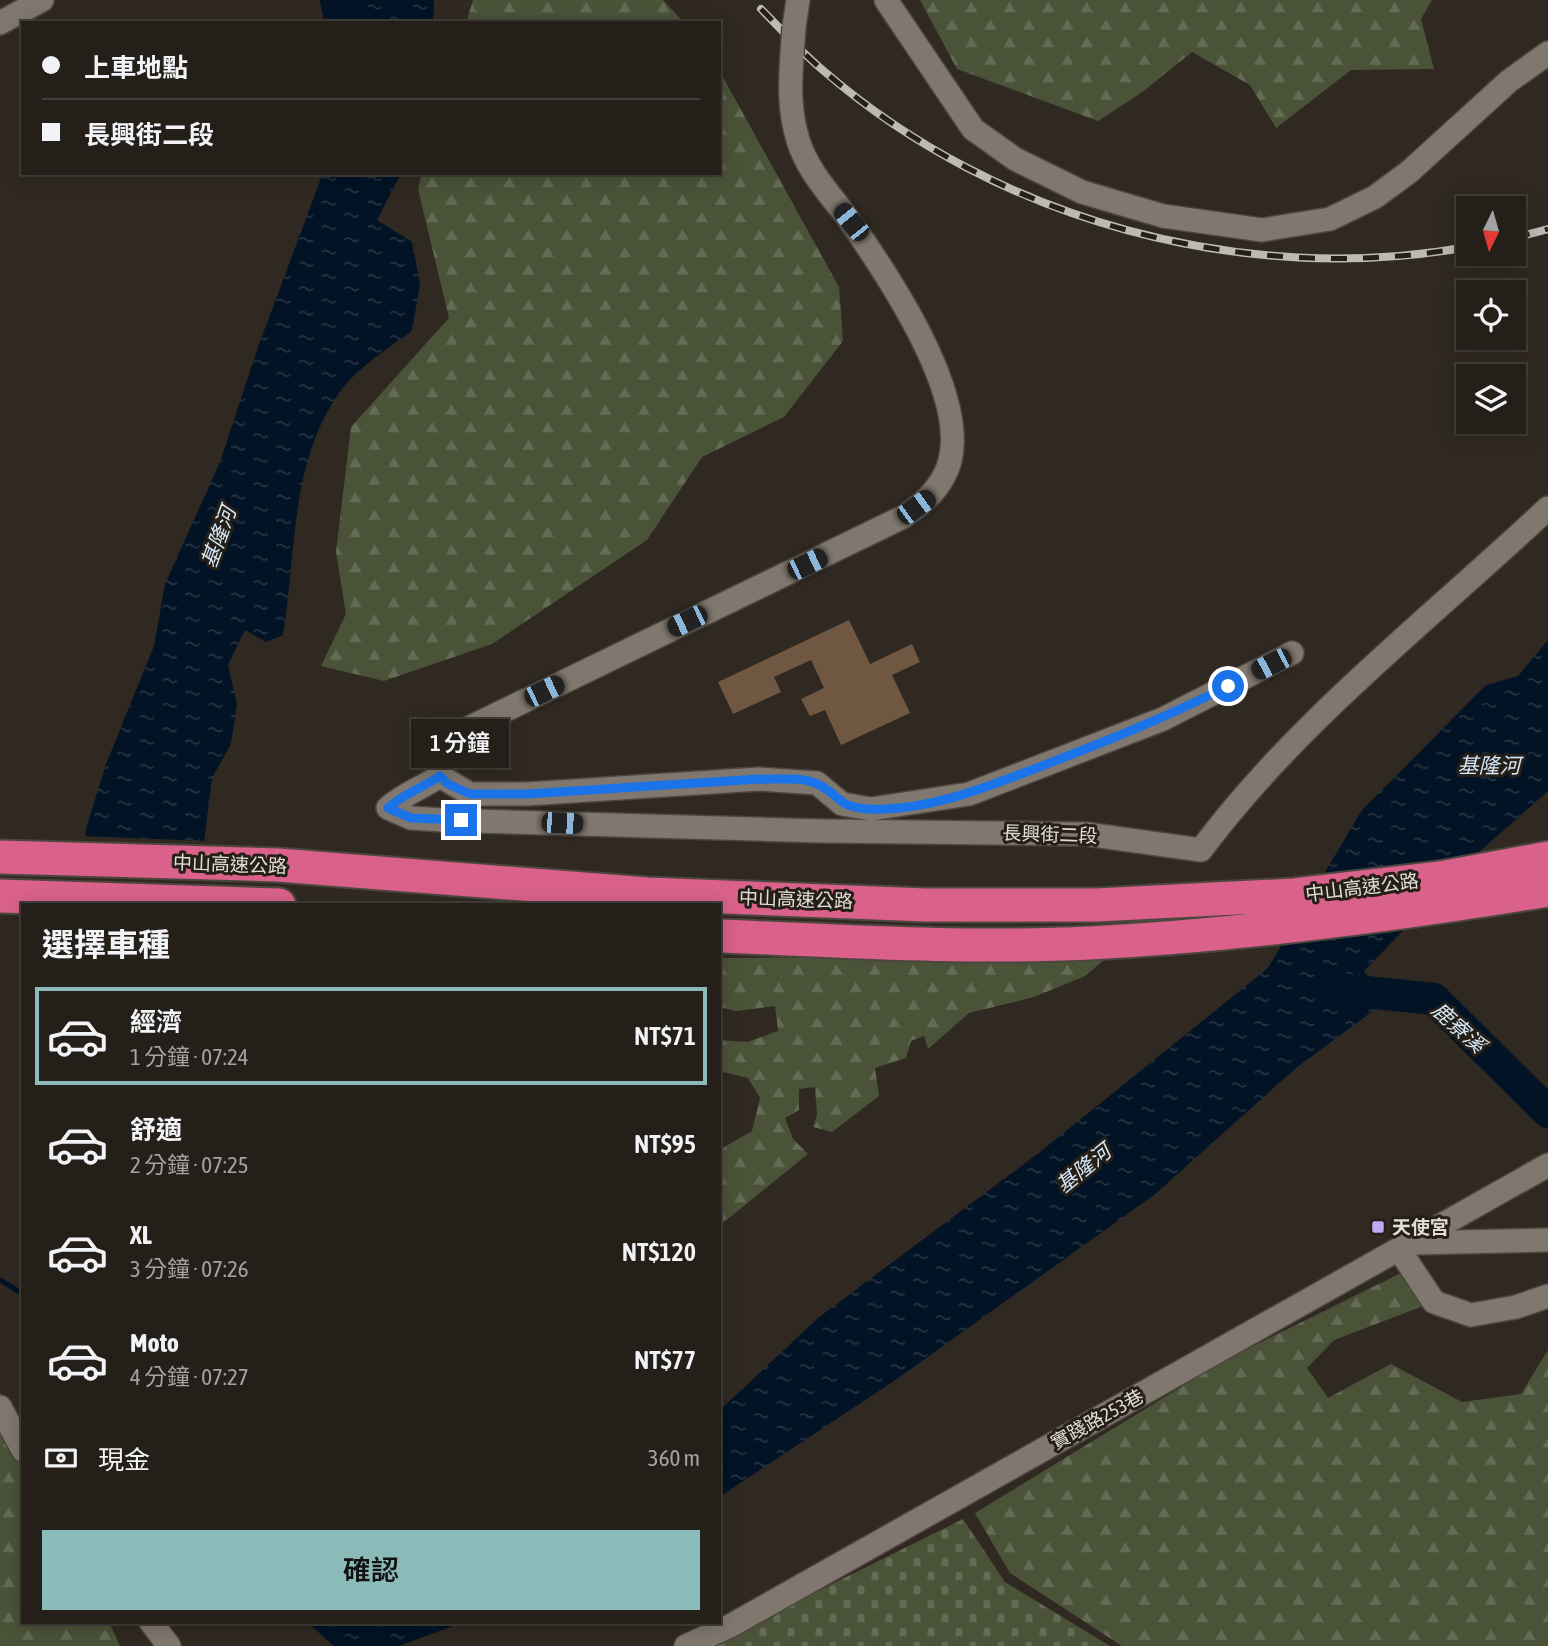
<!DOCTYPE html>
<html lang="zh-TW">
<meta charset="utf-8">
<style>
body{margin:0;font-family:"Asap Condensed","Noto Sans TC",sans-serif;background:#302c26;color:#f1f3f6;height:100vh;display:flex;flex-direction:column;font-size:26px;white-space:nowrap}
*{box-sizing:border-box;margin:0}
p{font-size:23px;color:#a3a2a2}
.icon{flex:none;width:38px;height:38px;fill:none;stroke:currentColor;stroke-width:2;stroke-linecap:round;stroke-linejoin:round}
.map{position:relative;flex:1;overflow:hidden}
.details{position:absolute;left:21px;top:903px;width:700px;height:721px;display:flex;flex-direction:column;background:#241f19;border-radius:0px;box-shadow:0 4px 18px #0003,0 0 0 2px #413d38}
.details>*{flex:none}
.top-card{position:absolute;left:21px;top:21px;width:700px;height:154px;border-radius:0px;box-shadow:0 4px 18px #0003,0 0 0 2px #413d38;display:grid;align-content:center;height:154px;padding:0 21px;background:#241f19}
.needle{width:46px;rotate:185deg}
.controls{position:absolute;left:1456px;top:196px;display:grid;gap:14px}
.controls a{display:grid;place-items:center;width:70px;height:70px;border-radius:0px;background:#241f19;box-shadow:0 4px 18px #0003,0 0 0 2px #413d38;font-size:35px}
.end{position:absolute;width:32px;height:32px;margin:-16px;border:9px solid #1a73e8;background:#fff;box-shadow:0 0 0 4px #fff}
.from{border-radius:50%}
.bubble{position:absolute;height:49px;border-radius:0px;background:#241f19;box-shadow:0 4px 18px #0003,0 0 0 2px #413d38;font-size:23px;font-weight:600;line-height:49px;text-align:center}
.car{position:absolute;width:21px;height:42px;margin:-21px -10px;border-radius:9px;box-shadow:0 0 5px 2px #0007;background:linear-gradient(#222 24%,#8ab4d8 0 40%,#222 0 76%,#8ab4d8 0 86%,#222 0)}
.top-card b{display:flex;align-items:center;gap:24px;height:66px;font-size:26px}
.top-card b+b{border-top:2px solid #413d38}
.top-card i{width:18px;height:18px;background:#f1f3f6}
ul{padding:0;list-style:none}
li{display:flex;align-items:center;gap:21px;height:98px;margin:0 14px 10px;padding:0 7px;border:4px solid transparent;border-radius:0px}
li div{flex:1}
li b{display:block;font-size:26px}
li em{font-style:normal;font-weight:600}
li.active{border-color:#8bbbb9}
li>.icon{width:63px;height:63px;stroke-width:1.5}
h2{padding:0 21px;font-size:32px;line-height:84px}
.pay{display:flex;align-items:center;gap:18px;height:77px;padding:0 21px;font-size:26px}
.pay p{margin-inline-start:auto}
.cta{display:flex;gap:14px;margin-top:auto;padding:14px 21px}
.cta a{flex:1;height:80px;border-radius:0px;background:#8bbbb9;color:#111;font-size:28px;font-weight:600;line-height:80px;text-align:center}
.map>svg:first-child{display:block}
.forest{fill:url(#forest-firs)}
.cemetery{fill:url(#cemetery-stones)}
.water{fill:url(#water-ripples)}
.pier{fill:#302921}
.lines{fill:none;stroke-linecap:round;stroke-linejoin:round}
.stream{stroke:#011325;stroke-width:5}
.river{stroke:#011325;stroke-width:32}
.building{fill:#6f5742}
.minor-casing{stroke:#4c463f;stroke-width:26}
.highway-casing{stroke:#4c463f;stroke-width:37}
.minor{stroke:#80786e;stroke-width:23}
.highway{stroke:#d9618a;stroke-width:33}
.rail-casing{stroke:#bfb9b3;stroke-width:8}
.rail{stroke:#261f17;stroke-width:5;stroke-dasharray:16;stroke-linecap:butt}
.minor-bridge-casing{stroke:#4c463f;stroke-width:26;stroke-linecap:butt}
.minor-bridge{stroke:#80786e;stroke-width:23}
.route{stroke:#1a73e8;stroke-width:9}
.poi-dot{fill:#c0a8f4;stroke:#261f17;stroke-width:2.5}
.labels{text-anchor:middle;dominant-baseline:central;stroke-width:6;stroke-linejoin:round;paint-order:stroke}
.street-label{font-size:19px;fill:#e1dcd6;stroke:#261f17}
.poi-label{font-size:19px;font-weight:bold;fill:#e1dcd6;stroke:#261f17;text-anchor:start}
.water-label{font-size:21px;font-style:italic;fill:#d5e7f8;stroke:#261f17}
</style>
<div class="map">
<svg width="1548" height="1646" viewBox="0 0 1548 1646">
<defs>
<pattern id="forest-firs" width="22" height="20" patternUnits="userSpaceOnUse" patternTransform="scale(1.75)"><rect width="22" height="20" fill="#4a5338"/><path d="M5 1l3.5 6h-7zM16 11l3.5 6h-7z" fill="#646b54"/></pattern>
<pattern id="cemetery-stones" width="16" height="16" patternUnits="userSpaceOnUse" patternTransform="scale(1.75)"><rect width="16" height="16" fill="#4a5338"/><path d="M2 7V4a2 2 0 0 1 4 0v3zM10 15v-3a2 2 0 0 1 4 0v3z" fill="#646b54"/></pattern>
<pattern id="water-ripples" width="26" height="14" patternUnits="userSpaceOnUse" patternTransform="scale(1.75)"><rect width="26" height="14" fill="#011325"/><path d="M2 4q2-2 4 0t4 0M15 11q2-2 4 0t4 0" fill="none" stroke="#263544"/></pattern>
</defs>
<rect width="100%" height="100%" fill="#302921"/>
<path class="forest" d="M473,0H663L684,23H466Z
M920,0H1432L1421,19L1434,69L1351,70L1276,128L1250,85L1192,52L1141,93L1098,121L957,69Z
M719,70L839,287L843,341L784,417L702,457L647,540L492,644L384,681L321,666L346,614L336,552L351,427L449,318L418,189L422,173H719Z
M1110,955L1085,976L1034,997L969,1013L928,1049L924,1036L911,1041L906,1058L875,1068L879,1096L832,1132L813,1127L817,1115L815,1087L799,1089V1110L785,1118L793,1139L808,1154L719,1226V1150L752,1131L760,1098L748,1078L719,1071V1040L747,1042L778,1031L775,1006L736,1011L719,1007V958Z
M1403,1272L1434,1302L1334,1340L1307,1368L1328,1398L1391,1364L1462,1402L1521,1394L1548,1350V1646H1122L1010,1573L975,1513L1227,1359Z
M0,1432L23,1469V1622H109L120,1646H0Z"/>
<path class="cemetery" d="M963,1519L1005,1582L1110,1646H707Z"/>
<path class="water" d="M343,0H434L433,23H345Z
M323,173H401L377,220L412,242L420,284L412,331C387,349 357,368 339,393C290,463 296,554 283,635L266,642L245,630L228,665L237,704L231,744L212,778L196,905H81L86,829L106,764L154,646L165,584L220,462L258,347Z
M1548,640V791L1480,851L1364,971L1386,1001L1296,1068L1154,1195L894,1381L719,1497V1411L818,1318L1040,1152L1268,968L1362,810L1486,685L1518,676Z
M307,1622H464L399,1646H334Z"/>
<path class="pier" d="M82,836L207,841L199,905H77Z"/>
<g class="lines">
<path class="stream" d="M0,1280L23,1294"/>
<path class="river" d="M336,0L341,23
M1338,989L1434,999L1548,1112"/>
</g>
<path class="building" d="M849,620L870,664L912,644L920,662L892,675L910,713L841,745L825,710L810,716L801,699L824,688L811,660L774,677L781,692L733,714L718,682Z"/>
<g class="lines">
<defs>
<path id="minor" d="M886,0L973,129L1015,159L1082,192L1163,216L1262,230L1330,219L1375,197L1409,172L1509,81L1548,53
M0,23L42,0
M794,27L798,0
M792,55C790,84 789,111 798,140C808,173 833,197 852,224C889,277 980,411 944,476C934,495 920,505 903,517L448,738L437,754L440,776L470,794H527L759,779L817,783L842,804L871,809L969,794L1163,719L1292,653
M440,776C422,788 403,794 388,808L411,818L442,820L821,831L1086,834L1201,850C1296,722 1432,617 1548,508
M1415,1243L1548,1240
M1400,1251L1434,1302L1471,1315L1516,1307L1548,1296
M0,1407L23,1450
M151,1622L169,1646
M686,1646L730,1626L1548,1165"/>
<path id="highway" d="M0,857L278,865L648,894L926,905H1096L1294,895L1440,878L1548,858
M0,896L279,905
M719,936C842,941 967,949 1090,943C1244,935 1396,915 1548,890"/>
</defs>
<use href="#minor" class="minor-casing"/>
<use href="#highway" class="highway-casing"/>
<use href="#minor" class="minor"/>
<use href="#highway" class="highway"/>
<defs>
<path id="rail" d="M761,9C782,30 802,53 825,72C998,221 1245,287 1468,247
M1514,238L1548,229"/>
</defs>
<use href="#rail" class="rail-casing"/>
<use href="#rail" class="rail"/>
<defs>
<path id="minor-bridge" d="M792,55L794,27"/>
</defs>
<use href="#minor-bridge" class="minor-bridge-casing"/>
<use href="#minor-bridge" class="minor-bridge"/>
</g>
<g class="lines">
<path class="route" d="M461,820L411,818L388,808C403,794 422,788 440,776L448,784L470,794H527L759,779C776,780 801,776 817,784C840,794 836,807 868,809C928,812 992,785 1047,764C1109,740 1169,716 1228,686"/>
</g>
<rect class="poi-dot" x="1371" y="1220" width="14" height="14" rx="3.5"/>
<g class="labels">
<g class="street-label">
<text transform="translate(1050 834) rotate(2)">長興街二段</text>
<text transform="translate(230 864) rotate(2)">中山高速公路</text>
<text transform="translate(1362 887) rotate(-7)">中山高速公路</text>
<text transform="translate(796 899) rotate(2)">中山高速公路</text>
<text transform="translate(1097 1419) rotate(-29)">實踐路253巷</text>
</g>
<g class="poi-label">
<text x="1392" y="1227">天使宮</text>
</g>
<g class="water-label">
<text transform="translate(218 537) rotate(-70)">基隆河</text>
<text x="1489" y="765">基隆河</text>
<text transform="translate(1459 1027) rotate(42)">鹿寮溪</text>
<text transform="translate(1083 1168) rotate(-39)">基隆河</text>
</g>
</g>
</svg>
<div class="controls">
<a><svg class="needle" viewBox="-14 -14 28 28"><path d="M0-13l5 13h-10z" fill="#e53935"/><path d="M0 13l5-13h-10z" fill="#a3a2a2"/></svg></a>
<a><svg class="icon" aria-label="locate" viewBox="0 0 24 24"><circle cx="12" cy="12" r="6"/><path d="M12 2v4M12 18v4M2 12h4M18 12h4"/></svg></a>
<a><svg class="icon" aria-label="layers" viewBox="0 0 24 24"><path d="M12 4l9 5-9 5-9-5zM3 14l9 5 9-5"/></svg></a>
</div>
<i class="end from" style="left:1228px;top:686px"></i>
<i class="end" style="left:461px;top:820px"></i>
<div class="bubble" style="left:411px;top:719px;width:98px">1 分鐘</div>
<i class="car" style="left:851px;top:222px;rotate:321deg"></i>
<i class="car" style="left:916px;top:507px;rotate:54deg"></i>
<i class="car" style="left:807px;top:564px;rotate:64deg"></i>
<i class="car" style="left:687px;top:621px;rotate:244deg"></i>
<i class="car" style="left:1271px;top:664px;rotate:243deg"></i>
<i class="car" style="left:544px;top:691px;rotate:64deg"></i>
<i class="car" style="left:562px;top:823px;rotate:92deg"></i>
<div class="top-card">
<b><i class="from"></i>上車地點</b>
<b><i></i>長興街二段</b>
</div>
<section class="details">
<h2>選擇車種</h2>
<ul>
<li class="active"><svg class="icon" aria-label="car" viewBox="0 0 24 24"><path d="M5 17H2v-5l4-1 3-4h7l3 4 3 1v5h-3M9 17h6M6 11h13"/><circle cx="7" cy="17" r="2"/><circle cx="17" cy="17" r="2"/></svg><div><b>經濟</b><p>1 分鐘 · 07:24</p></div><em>NT$71</em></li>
<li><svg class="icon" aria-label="car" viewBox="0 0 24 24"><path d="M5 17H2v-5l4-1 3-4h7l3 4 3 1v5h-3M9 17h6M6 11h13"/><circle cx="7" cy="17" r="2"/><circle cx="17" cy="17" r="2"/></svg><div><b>舒適</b><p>2 分鐘 · 07:25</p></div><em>NT$95</em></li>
<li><svg class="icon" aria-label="car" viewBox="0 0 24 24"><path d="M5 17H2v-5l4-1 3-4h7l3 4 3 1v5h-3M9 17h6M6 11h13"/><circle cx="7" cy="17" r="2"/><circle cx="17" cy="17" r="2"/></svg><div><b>XL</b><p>3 分鐘 · 07:26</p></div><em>NT$120</em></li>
<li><svg class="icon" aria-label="car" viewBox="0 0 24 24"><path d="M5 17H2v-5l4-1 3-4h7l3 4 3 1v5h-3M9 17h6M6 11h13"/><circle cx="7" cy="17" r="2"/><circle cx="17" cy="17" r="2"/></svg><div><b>Moto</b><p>4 分鐘 · 07:27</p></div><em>NT$77</em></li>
</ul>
<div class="pay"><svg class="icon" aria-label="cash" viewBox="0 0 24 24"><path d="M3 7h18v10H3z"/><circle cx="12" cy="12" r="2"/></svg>現金<p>360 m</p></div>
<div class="cta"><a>確認</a></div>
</section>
</div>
